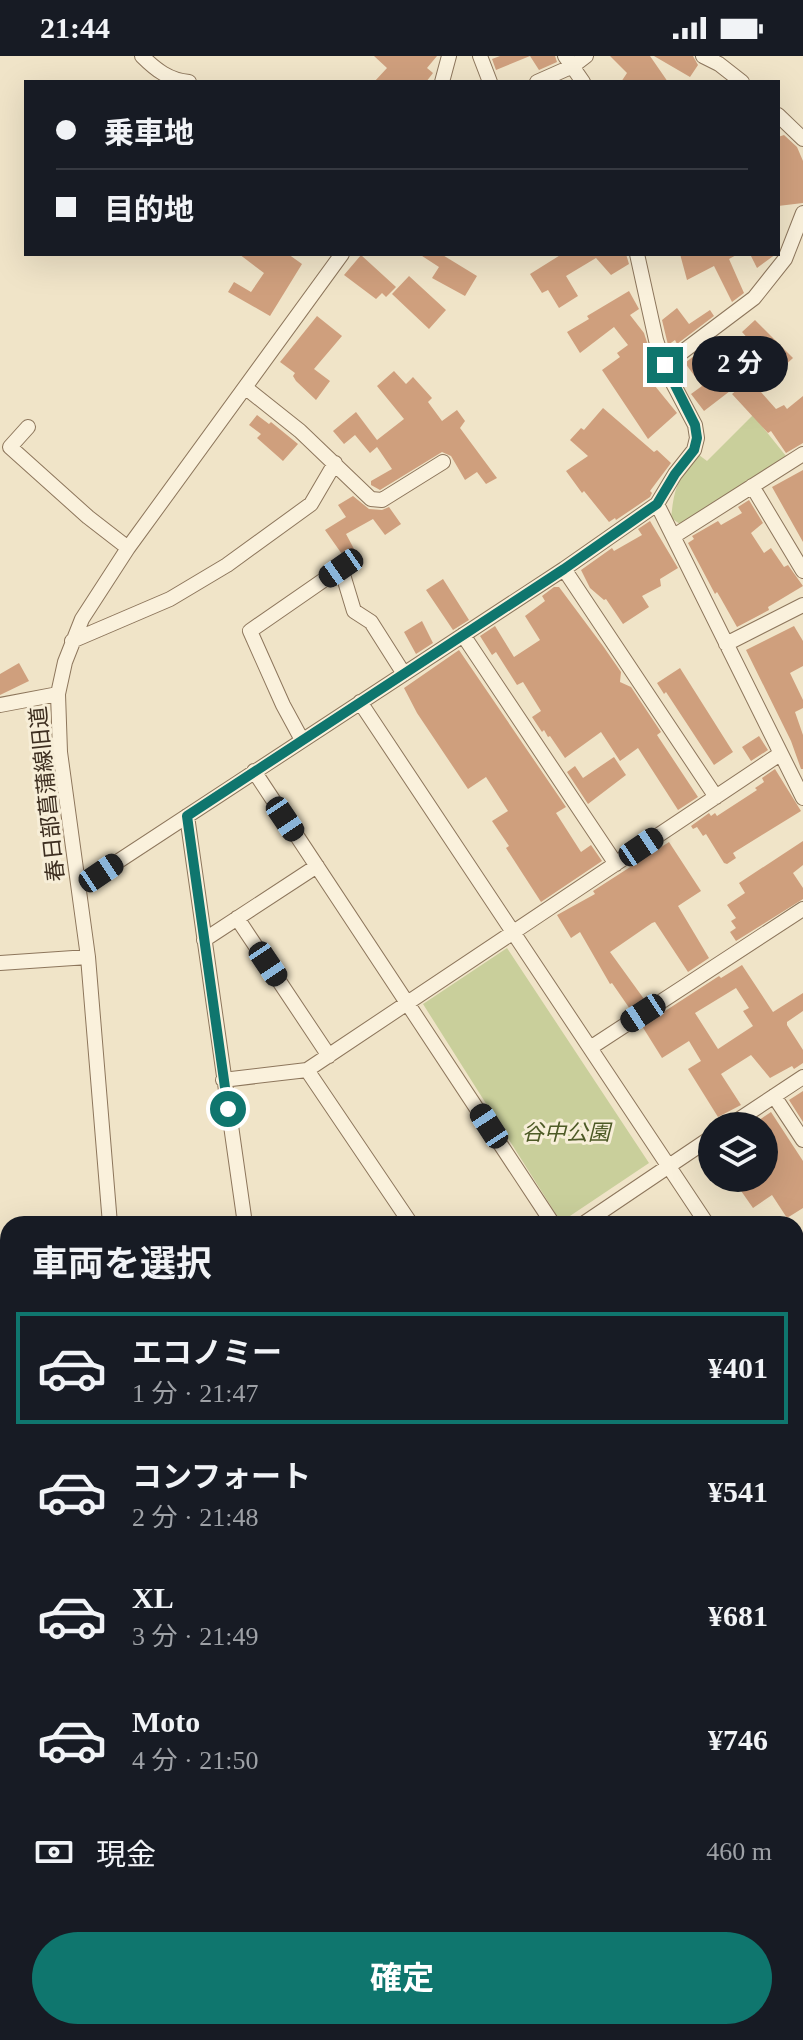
<!DOCTYPE html>
<html lang="ja">
<meta charset="utf-8">
<style>
body{margin:0;font-family:"Times New Roman","Noto Sans JP",serif;background:#242831;color:#f1f3f6;height:100vh;display:flex;flex-direction:column;font-size:30px;white-space:nowrap}
*{box-sizing:border-box;margin:0}
p{font-size:26px;color:#9ea1a6}
.icon{flex:none;width:44px;height:44px;fill:none;stroke:currentColor;stroke-width:2;stroke-linecap:round;stroke-linejoin:round}
.map{position:relative;flex:1;overflow:hidden}
.side{position:absolute;left:0px;top:1160px;width:804px;height:824px;display:flex;flex-direction:column;background:#171b24;border-radius:24px 24px 0 0;box-shadow:0 8px 32px #0002}
.side>*{flex:none}
.guide{position:absolute;left:24px;top:24px;width:756px;height:176px;border-radius:0px;box-shadow:0 8px 32px #0002;display:grid;align-content:center;height:176px;padding:0 32px;background:#171b24}
.buttons{position:absolute;left:698px;top:1056px;display:grid;gap:16px}
.buttons a{display:grid;place-items:center;width:80px;height:80px;border-radius:50%;background:#171b24;box-shadow:0 8px 32px #0002;font-size:40px}
.end{position:absolute;width:36px;height:36px;margin:-18px;border:10px solid #0f766e;background:#fff;box-shadow:0 0 0 4px #fff}
.from{border-radius:50%}
.bubble{position:absolute;height:56px;border-radius:28px;background:#171b24;box-shadow:0 8px 32px #0002;font-size:26px;font-weight:700;line-height:56px;text-align:center}
.car{position:absolute;width:24px;height:48px;margin:-24px -12px;border-radius:10px;box-shadow:0 0 6px 2px #0007;background:linear-gradient(#222 24%,#8ab4d8 0 40%,#222 0 76%,#8ab4d8 0 86%,#222 0)}
.guide b{display:flex;align-items:center;gap:28px;height:76px;font-size:30px}
.guide b+b{border-top:2px solid #363941}
.guide i{width:20px;height:20px;background:#f1f3f6}
ul{padding:0;list-style:none}
li{display:flex;align-items:center;gap:24px;height:112px;margin:0 16px 12px;padding:0 16px;border:4px solid transparent;border-radius:0px}
li div{flex:1}
li b{display:block;font-size:30px}
li em{font-style:normal;font-weight:700}
li.on{border-color:#0f766e}
li>.icon{width:72px;height:72px;stroke-width:1.5}
h2{padding:0 32px;font-size:36px;line-height:96px}
.pay{display:flex;align-items:center;gap:20px;height:88px;padding:0 32px;font-size:30px}
.pay p{margin-inline-start:auto}
.primary-button{display:flex;gap:16px;margin-top:auto;padding:16px 32px}
.primary-button a{flex:1;height:92px;border-radius:48px;background:#0f766e;color:#fff;font-size:32px;font-weight:700;line-height:92px;text-align:center}
.status{display:flex;justify-content:space-between;align-items:center;height:56px;padding:0 40px;background:#171b24;direction:ltr}
.status svg{height:22px;fill:currentColor}
.map>svg:first-child{display:block}
.green{fill:#c9cf9b}
.lines{fill:none;stroke-linecap:round;stroke-linejoin:round}
.stream{stroke:#6f938a;stroke-width:4}
.building{fill:#cf9f7d;fill-rule:evenodd}
.minor-casing{stroke:#8d765c;stroke-width:16}
.minor{stroke:#faf1dc;stroke-width:14}
.route{stroke:#0f766e;stroke-width:10}
.labels{text-anchor:middle;dominant-baseline:central;stroke-width:6;stroke-linejoin:round;paint-order:stroke}
.street-label{font-size:22px;fill:#3d2e20;stroke:#f7eed8}
.park-label{font-size:22px;font-style:italic;fill:#4d5a26;stroke:#f7eed8}
</style>
<div class="status"><b>21:44</b><svg viewBox="0 0 49 12"><path d="M0 12V9h3v3zM5 12V6h3v6zM10 12V3h3v9zM15 12V0h3v12zM26 1h20v11H26zM47 4h2v5h-2z"/></svg></div>
<div class="map">
<svg width="803" height="1984" viewBox="0 0 803 1984">
<rect width="100%" height="100%" fill="#f0e4c8"/>
<path class="green" d="M753,359L786,400L680,468L671,462C675,428 677,425 699,399L707,405Z
M507,892L649,1107L561,1166L423,948Z"/>
<g class="lines">
<path class="stream" d="M796,1389L803,1385
M72,1984L75,1976"/>
</g>
<path class="building" d="M374,0H437L427,12L433,17L426,26H374L387,12Z
M500,0H530L496,14L492,3Z
M530,0H555L557,6L539,14Z
M610,0H650L668,26H621L627,17Z
M654,0H693L698,9L690,21Z
M784,79L797,91L803,105V147L778,150V81Z
M239,198H288L302,208L270,260L228,236L234,226L251,236L264,217Z
M419,198H441L477,220L465,240L432,222L439,211Z
M562,198H626L629,208L611,219L596,202L566,220L578,240L559,252L548,234L542,237L530,218Z
M680,198H738L729,203L744,237L732,246L714,210L687,224Z
M750,198H776L757,212Z
M361,199L396,231L386,241L382,237L376,243L344,219Z
M409,220L446,254L429,273L392,238Z
M629,235L639,253L630,259L644,277L654,308L651,310L661,326L655,330L677,357L648,383L602,314L620,301L617,297L628,289L614,271L580,297L567,276L589,263L587,260Z
M677,252L689,268L710,254L714,260L677,288L675,284L668,289L662,264Z
M317,260L342,280L314,313L330,325L316,344L296,325L293,320L295,317L280,306Z
M755,264L793,302L781,313L776,308L773,310L742,276Z
M700,295L730,335L704,355L691,338L702,330L685,307Z
M394,315L406,328L413,321L432,342L428,346L442,365L457,354L465,365L460,372L497,422L486,428L477,416L465,424L451,400L442,396L380,434L371,429V425L392,413L377,391L370,397L355,379L344,388L333,375L356,356L377,384L404,363L377,330Z
M756,318L767,331L761,336L776,353L784,349L787,353L803,340V387L786,397L771,375L768,377L732,338Z
M603,352L654,396L657,394L671,407L650,435L652,437L650,441L616,464L615,462L609,466L584,435L582,437L566,415L588,400L570,384L581,372L584,374Z
M257,359L269,368L271,366L298,388L283,405L257,382L261,378L249,369Z
M803,414V486L772,431Z
M353,440L369,453L382,454L389,451L401,468L385,479L373,463L346,478L361,506L351,511L325,474L346,461L338,449Z
M749,444L763,467L751,477L764,497L771,492L784,511L788,509L803,530L768,551L769,554L737,571L720,541L717,536L715,538L688,487L694,483L692,480L718,465L721,469L742,457L738,451Z
M650,465L678,512L660,523L661,530L642,540L649,551L623,568L606,543L604,544L590,532L581,514L612,492L614,495L642,479L638,473Z
M443,523L469,564L453,574L426,534Z
M554,531H559L603,590L621,616L620,626L631,631L661,676L657,679L698,741L678,754L638,692L620,705L601,676L565,702L550,680L548,681L544,674L542,676L532,661L541,655L523,626L517,629L496,596L492,599L480,580L495,570L514,601L540,584L525,560L545,545L542,540Z
M422,565L433,587L416,598L404,576Z
M794,570L803,585V610L790,617L803,644V652L795,656L803,679V713H801L791,685L746,594Z
M459,594L566,751L556,757L581,796L591,789L602,805L541,846L506,792L509,790L492,765L508,755L486,721L468,733L417,657L404,632Z
M19,607L29,625L0,639V618Z
M680,612L733,696L714,709L666,636L664,638L657,627Z
M759,680L768,694L751,705L742,691Z
M614,701L626,719L588,748L567,716L575,710L583,722Z
M775,713L801,755L733,797L736,802L727,808L724,807L706,778L703,780L697,771L693,773L691,770L709,757L711,760L715,757L717,760L757,734L755,732L764,726L762,722Z
M803,785V809L793,817L803,832V843L736,885L730,876L736,872L731,865L736,862L727,849L745,837L739,827Z
M669,786L701,835L678,850L709,902L688,916L655,866L652,867L610,896L644,943L630,953L612,927L610,928L580,876L571,882L557,859L595,838L593,835Z
M742,909L773,956L803,937V955L787,966V969L803,994V1007L794,1013L792,1010L770,1022L751,999L721,1018L741,1049L718,1061L688,1013L701,1005L689,985L662,1002L642,970L719,920L721,922ZM736,932L749,952L743,955L753,970L718,993L695,957Z
M803,1035V1066L789,1044Z
M771,1056L803,1105V1152L787,1162L772,1139L753,1152L732,1122H764V1070H750Z"/>
<g class="lines">
<defs>
<path id="minor" d="M142,0C156,14 169,24 189,26
M480,0L490,26
M565,0L583,26
M703,0L719,8L742,26
M442,26L449,0
M537,26L573,10L586,0
M778,59L803,83
M665,309L754,242L785,203L803,157
M246,332L300,375L371,443L382,444L443,406
M28,371L10,391L88,461L128,492
M752,430L803,515
M657,448L803,742
M674,480L803,398
M564,513L716,741
M463,579L616,808
M72,585L170,543L227,509L311,448L335,407
M726,588L803,549
M360,646L707,1168
M0,649L58,638
M302,684L283,649L250,575L341,512L354,555L371,566L404,618
M254,715L553,1168
M187,760L245,1168
M79,831L564,513L657,448L675,418L694,394L697,382L695,369L667,316L656,284L637,198
M237,862L329,1000
M204,884L317,810
M0,907L88,901
M590,992L803,853
M307,1014L411,1168
M223,1024L307,1014L780,698
M774,1040L803,1084
M729,1070L803,1021
M110,1168L88,901L60,696L58,638L65,606L82,563L128,492L342,198
M583,1168L712,1081
M0,1254H8
M796,1302L803,1313
M796,1370L803,1366
M0,1395L8,1524
M0,1604H8
M796,1958L803,1969
M34,1976L35,1984
M215,1976L216,1984
M59,1984L63,1976
M141,1984L151,1976"/>
</defs>
<use href="#minor" class="minor-casing"/>
<use href="#minor" class="minor"/>
</g>
<g class="lines">
<path class="route" d="M228,1053L187,760L564,513L657,448L675,418L694,394L697,382L695,369L665,309"/>
</g>
<g class="labels">
<g class="street-label">
<text transform="translate(47 738) rotate(-96)">春日部菖蒲線旧道</text>
</g>
<g class="park-label">
<text x="566" y="1076">谷中公園</text>
</g>
</g>
</svg>
<div class="buttons">
<a><svg class="icon" aria-label="layers" viewBox="0 0 24 24"><path d="M12 4l9 5-9 5-9-5zM3 14l9 5 9-5"/></svg></a>
</div>
<i class="end from" style="left:228px;top:1053px"></i>
<i class="end" style="left:665px;top:309px"></i>
<div class="bubble" style="left:692px;top:280px;width:96px">2 分</div>
<i class="car" style="left:341px;top:512px;rotate:235deg"></i>
<i class="car" style="left:285px;top:763px;rotate:146deg"></i>
<i class="car" style="left:641px;top:791px;rotate:56deg"></i>
<i class="car" style="left:101px;top:817px;rotate:56deg"></i>
<i class="car" style="left:268px;top:908px;rotate:146deg"></i>
<i class="car" style="left:643px;top:957px;rotate:237deg"></i>
<i class="car" style="left:489px;top:1070px;rotate:327deg"></i>
<div class="guide">
<b><i class="from"></i>乗車地</b>
<b><i></i>目的地</b>
</div>
<section class="side">
<h2>車両を選択</h2>
<ul>
<li class="on"><svg class="icon" aria-label="car" viewBox="0 0 24 24"><path d="M5 17H2v-5l4-1 3-4h7l3 4 3 1v5h-3M9 17h6M6 11h13"/><circle cx="7" cy="17" r="2"/><circle cx="17" cy="17" r="2"/></svg><div><b>エコノミー</b><p>1 分 · 21:47</p></div><em>¥401</em></li>
<li><svg class="icon" aria-label="car" viewBox="0 0 24 24"><path d="M5 17H2v-5l4-1 3-4h7l3 4 3 1v5h-3M9 17h6M6 11h13"/><circle cx="7" cy="17" r="2"/><circle cx="17" cy="17" r="2"/></svg><div><b>コンフォート</b><p>2 分 · 21:48</p></div><em>¥541</em></li>
<li><svg class="icon" aria-label="car" viewBox="0 0 24 24"><path d="M5 17H2v-5l4-1 3-4h7l3 4 3 1v5h-3M9 17h6M6 11h13"/><circle cx="7" cy="17" r="2"/><circle cx="17" cy="17" r="2"/></svg><div><b>XL</b><p>3 分 · 21:49</p></div><em>¥681</em></li>
<li><svg class="icon" aria-label="car" viewBox="0 0 24 24"><path d="M5 17H2v-5l4-1 3-4h7l3 4 3 1v5h-3M9 17h6M6 11h13"/><circle cx="7" cy="17" r="2"/><circle cx="17" cy="17" r="2"/></svg><div><b>Moto</b><p>4 分 · 21:50</p></div><em>¥746</em></li>
</ul>
<div class="pay"><svg class="icon" aria-label="cash" viewBox="0 0 24 24"><path d="M3 7h18v10H3z"/><circle cx="12" cy="12" r="2"/></svg>現金<p>460 m</p></div>
<div class="primary-button"><a>確定</a></div>
</section>
</div>
